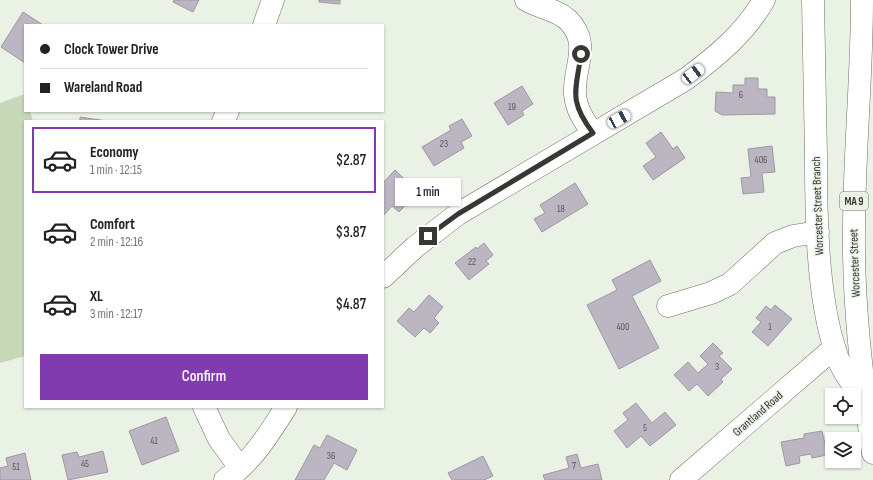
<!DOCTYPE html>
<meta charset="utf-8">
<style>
body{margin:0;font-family:"Sofia Sans Condensed",sans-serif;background:#f2f2f2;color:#222;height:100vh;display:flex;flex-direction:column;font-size:15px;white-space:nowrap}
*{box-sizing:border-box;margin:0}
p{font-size:13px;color:#767676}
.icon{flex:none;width:22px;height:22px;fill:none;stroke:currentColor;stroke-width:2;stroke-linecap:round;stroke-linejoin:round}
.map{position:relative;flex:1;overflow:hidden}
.drawer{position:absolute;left:24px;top:120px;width:360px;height:288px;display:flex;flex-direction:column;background:#fff;border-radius:0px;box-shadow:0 1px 3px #0004}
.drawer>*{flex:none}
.top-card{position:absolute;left:24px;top:24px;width:360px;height:88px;border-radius:0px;box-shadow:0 1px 3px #0004;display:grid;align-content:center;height:88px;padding:0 16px;background:#fff}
.controls{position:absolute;left:825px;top:388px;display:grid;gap:8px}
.controls a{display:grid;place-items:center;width:36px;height:36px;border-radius:0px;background:#fff;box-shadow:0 1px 3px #0004;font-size:20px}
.end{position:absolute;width:18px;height:18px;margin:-9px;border:5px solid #363834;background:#fff;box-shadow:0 0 0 2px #fff}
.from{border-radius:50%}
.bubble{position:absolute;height:28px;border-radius:0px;background:#fff;box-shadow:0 1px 3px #0004;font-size:13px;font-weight:600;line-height:28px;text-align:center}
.car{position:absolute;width:12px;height:24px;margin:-12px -6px;border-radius:5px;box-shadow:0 0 3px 1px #0007;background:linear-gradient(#fff 24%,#345 0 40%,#fff 0 76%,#345 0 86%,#fff 0)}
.top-card b{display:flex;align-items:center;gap:14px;height:38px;font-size:15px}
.top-card b+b{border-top:1px solid #e0e0e0}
.top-card i{width:10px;height:10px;background:#222}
ul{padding:7px 0 0;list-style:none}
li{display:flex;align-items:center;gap:12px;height:66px;margin:0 8px 6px;padding:0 8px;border:2px solid transparent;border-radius:0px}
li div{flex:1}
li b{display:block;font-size:15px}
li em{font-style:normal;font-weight:600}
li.active{border-color:#803bae}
li>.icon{width:36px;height:36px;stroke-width:1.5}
.primary-button{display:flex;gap:8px;margin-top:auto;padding:8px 16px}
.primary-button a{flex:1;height:46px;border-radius:0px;background:#803bae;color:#fff;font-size:16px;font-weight:600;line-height:46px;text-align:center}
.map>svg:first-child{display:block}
.green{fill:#c7d8b8}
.building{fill:#bcb6c2;stroke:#9d98a3}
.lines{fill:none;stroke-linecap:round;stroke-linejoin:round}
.minor-casing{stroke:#6c7167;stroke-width:23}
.highway-casing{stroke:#6c7167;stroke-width:23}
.minor{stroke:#fff;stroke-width:22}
.highway{stroke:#fff;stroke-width:22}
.route{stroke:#363834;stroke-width:5}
.labels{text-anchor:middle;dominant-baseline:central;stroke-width:3;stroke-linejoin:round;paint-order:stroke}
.number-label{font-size:10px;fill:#585858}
.shield{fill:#eaf1e5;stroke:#6c7069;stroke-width:1}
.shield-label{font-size:11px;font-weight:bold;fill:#363834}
.street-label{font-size:12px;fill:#363834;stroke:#eaf1e5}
</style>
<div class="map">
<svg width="873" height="480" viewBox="0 0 873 480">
<rect width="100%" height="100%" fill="#eaf1e5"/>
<path class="green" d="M25,94V111H30L33,121H25V356L0,363V103Z"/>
<path class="building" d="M174,0H199L193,12L173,2Z
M319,0H340V4L319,2Z
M23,12L43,25H25V63L1,47Z
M745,78H758V89H767V97H775V114L722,115L715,111L716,92L733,93V85H745Z
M522,86L533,104L522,111L524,115L508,125L494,103Z
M80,117L107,121H80Z
M462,119L472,136L461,142L464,148L434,166L422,147L451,130L449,126Z
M661,132L673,149L677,146L685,158L653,180L643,166L656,157L646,143Z
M772,146L775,172L762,173L764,192L743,194L741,178L751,177L748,149Z
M395,170L418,192L399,212L392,206L383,216V183Z
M575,183L588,204L542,232L534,219L545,213L540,205Z
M484,243L493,255L486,261L489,264L469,280L455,263L476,247L477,249Z
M650,260L661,281L632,296L659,348L619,369L587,305L617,290L612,280Z
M429,295L443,307L434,318L439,323L430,333L424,328L415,337L397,321L409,308L414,312Z
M775,305L792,319L768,346L752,332L761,322L756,318L766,306L771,310Z
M713,343L723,353L719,356L732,369L721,379L723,382L708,396L697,384L689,391L674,375L688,362L698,373L708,364L700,356Z
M636,403L652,423L665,412L676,425L650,446L641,436L627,448L614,431L628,420L623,413Z
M166,417L179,451L142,465L129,431Z
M822,431L826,448L832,447V461H839V463L829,466L827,455L812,458L811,454L799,456L800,463L786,466L781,442L804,438V434Z
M327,435L357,450L347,470L334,463L324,480H295L314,445L320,448Z
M103,451L108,472L68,480L62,455L77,452L79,457Z
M25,453L31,480H0V468L8,466L6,458Z
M577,454L581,468L598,464L602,480H545L543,475L569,468L566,457Z
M483,456L493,476L484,480H452L448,473Z"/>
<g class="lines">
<defs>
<path id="minor" d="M526,0C539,8 556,9 568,20C592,44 573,68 575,94C576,109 584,121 593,133
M813,0C814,52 815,105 816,157C816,217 817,296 836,353C841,371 855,386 865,402
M264,25L273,0
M223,121L228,111
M383,277L415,247L458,214L686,79C716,57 745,33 764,0
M668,306L711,293L730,284L775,243L793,236L818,232
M204,407L219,439L240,468
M225,480C252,462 269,434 286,407
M681,480L834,348"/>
<path id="highway" d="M862,0C862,77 854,153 854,230C853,305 862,379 873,453"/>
</defs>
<use href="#minor" class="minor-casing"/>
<use href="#highway" class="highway-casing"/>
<use href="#minor" class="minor"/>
<use href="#highway" class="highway"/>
</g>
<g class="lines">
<path class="route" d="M428,236L458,214L593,133C568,100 576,91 581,54"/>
</g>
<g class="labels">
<g class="number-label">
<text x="741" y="95">6</text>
<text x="512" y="107">19</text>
<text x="444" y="144">23</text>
<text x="761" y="160">406</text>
<text x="561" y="209">18</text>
<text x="472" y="262">22</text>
<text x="623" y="327">400</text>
<text x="770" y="327">1</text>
<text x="717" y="367">3</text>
<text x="645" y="428">5</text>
<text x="154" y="441">41</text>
<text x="331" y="456">36</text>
<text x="85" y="464">45</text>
<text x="574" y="466">7</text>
<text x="16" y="467">51</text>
</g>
<rect class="shield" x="840" y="192" width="28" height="18" rx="3"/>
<g class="shield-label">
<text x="854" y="201">MA 9</text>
</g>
<g class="street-label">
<text transform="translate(818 206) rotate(-92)">Worcester Street Branch</text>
<text transform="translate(855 263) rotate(-92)">Worcester Street</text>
<text transform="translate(758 414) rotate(-41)">Grantland Road</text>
</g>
</g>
</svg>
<div class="controls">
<a><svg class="icon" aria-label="locate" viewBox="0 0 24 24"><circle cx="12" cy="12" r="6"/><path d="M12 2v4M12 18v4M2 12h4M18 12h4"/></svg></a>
<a><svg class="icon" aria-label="layers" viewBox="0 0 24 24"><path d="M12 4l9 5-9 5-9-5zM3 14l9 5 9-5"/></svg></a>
</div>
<i class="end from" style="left:581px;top:54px"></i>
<i class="end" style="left:428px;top:236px"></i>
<div class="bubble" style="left:395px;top:178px;width:66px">1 min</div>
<i class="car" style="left:693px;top:74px;rotate:53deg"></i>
<i class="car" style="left:619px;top:119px;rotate:61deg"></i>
<div class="top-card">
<b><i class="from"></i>Clock Tower Drive</b>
<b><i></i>Wareland Road</b>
</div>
<section class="drawer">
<ul>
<li class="active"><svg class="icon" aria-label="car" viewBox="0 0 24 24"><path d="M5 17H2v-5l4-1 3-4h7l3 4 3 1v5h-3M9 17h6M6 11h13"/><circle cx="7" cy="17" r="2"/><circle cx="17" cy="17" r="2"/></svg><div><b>Economy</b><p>1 min · 12:15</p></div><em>$2.87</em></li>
<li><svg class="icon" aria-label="car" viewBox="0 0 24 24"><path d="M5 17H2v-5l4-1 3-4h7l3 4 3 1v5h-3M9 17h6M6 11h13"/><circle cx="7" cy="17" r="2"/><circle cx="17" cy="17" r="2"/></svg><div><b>Comfort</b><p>2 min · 12:16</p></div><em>$3.87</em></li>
<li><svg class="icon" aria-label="car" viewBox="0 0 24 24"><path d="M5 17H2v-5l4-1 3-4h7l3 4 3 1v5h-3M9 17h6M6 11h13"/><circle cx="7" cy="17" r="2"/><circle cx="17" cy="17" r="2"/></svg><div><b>XL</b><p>3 min · 12:17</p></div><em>$4.87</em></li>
</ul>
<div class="primary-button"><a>Confirm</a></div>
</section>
</div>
